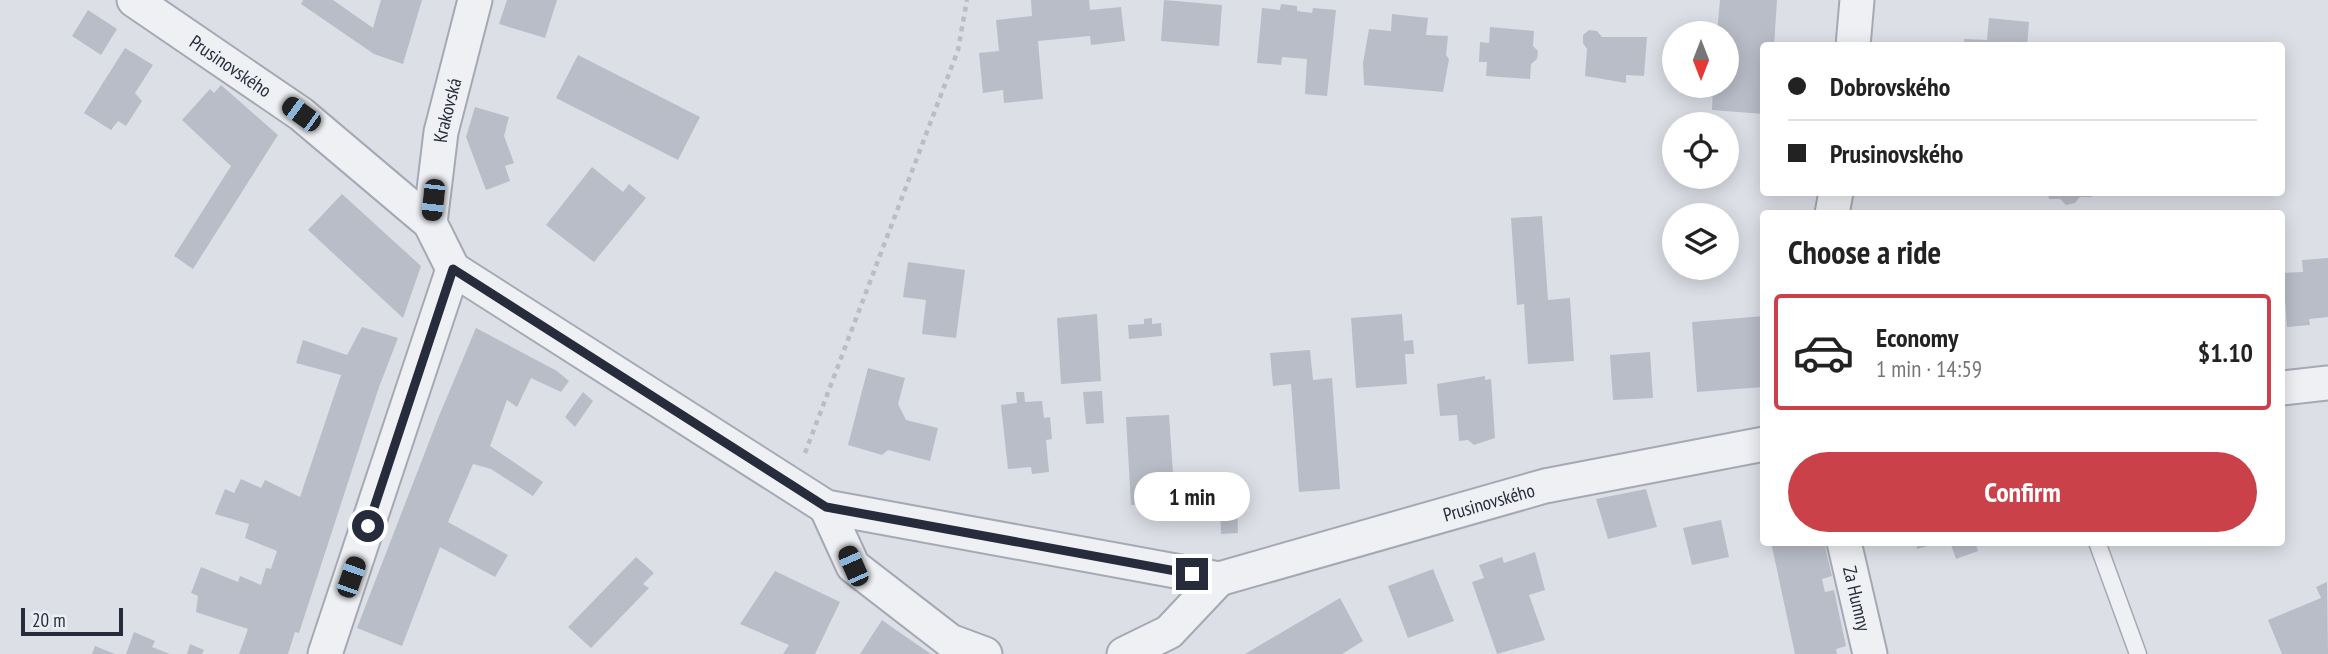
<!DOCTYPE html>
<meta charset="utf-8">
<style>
body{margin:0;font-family:"PT Sans Narrow",sans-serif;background:#f6f6f6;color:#222;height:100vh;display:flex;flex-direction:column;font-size:26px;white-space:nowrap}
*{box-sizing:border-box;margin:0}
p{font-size:23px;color:#767676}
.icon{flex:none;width:38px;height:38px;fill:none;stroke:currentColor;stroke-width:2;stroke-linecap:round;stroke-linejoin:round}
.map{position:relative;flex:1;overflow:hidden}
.panel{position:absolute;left:1760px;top:210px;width:525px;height:336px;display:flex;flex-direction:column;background:#fff;border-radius:7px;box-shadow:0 4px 18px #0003}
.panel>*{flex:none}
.top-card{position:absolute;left:1760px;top:42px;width:525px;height:154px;border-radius:7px;box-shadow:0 4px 18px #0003;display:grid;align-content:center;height:154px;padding:0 28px;background:#fff}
.needle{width:46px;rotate:180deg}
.tools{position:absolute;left:1662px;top:21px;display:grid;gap:14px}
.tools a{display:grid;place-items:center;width:77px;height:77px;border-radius:50%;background:#fff;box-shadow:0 4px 18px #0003;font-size:35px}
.scale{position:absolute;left:21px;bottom:18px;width:102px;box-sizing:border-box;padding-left:7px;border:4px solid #262c3b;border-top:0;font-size:19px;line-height:24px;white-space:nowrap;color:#262c3b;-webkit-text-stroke:5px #ebeef4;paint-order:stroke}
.end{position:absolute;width:32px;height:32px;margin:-16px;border:9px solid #262c3b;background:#fff;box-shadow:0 0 0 4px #fff}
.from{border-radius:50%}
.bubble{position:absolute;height:49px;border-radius:24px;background:#fff;box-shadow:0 4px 18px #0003;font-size:23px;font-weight:800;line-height:49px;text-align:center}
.car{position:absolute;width:21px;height:42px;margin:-21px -10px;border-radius:9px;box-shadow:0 0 5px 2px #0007;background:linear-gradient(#222 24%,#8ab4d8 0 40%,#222 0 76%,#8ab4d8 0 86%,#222 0)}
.top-card b{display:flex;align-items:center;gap:24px;height:66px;font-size:26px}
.top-card b+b{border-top:2px solid #e0e0e0}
.top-card i{width:18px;height:18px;background:#222}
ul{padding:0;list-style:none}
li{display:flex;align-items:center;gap:21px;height:116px;margin:0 14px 10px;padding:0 14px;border:4px solid transparent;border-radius:7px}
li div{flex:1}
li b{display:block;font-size:26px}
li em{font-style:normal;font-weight:800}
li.current{border-color:#ca4149}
li>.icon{width:63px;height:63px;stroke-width:1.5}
h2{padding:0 28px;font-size:32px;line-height:84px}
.action{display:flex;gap:14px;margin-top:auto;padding:14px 28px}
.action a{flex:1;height:80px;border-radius:42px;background:#ca4149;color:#fff;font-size:28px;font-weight:800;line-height:80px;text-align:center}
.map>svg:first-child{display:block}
.building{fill:#b9bdc8}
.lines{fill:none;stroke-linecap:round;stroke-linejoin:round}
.service-casing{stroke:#a5a9b3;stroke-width:19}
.minor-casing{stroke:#a5a9b3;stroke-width:37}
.path{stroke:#babdc4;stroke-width:4.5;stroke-dasharray:5 5;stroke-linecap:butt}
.service{stroke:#eef0f4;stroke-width:16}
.minor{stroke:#eef0f4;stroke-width:33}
.route{stroke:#262c3b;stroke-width:9}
.labels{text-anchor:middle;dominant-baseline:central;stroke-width:7;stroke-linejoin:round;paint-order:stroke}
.street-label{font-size:19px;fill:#262c3b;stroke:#ebeef4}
</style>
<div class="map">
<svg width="2328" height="654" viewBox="0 0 2328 654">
<rect width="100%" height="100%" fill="#dcdfe6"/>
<path class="building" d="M303,0H333L373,28L381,0H422L403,64L374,54L301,4Z
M507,0H557L545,38L499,24Z
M1031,0H1089L1090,10L1121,7L1125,41L1091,45L1090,36L1038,41L1043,99L1004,103L1003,90L983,93L979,53L999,51L996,20L1032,16Z
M1164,0L1222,5L1219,46L1161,41Z
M1720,0H1777L1774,46H1764V114L1712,110L1713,86H1727V33H1717Z
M1281,4L1297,6V11L1312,13L1313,8L1336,10L1327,96L1305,94L1307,59L1282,57L1281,65L1257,63L1262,8L1280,10Z
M88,10L117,29L101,55L72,36Z
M1392,14L1428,18L1426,35L1448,36L1446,55L1449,59L1443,92L1364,85L1363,63L1369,29L1391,31Z
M1989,18L2029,22L2027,46H1964V39L1987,40Z
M1490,27L1534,31L1533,46L1538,51L1537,59L1531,64L1530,79L1486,76L1487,62H1479L1480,42L1489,43Z
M1589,30L1597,31L1602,37H1647L1644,76L1626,75V83L1585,76L1587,49L1583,43V35Z
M125,48L153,65L135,93L142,101L126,126L118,121L111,130L84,113Z
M578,55L700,117L678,160L556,98Z
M221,85L278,135L193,269L174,256L231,166L182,120L210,89L214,93Z
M475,107L509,117L504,136L514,163L505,166L510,181L486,190L466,137Z
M592,167L623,192L629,184L646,198L594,262L546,225Z
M2048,192H2092V197H2080L2075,203L2066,205L2060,199H2049Z
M342,194L421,266L403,318L308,230Z
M1542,216L1548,300L1570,298L1574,361L1528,364L1524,304L1517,305L1511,218Z
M2328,258V317L2309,319L2310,325L2287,327L2283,273L2303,272L2302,260Z
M908,262L965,270L956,338L922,334L926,300L903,297Z
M1097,314L1101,381L1061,384L1057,318Z
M1402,314L1404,341L1413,340L1414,354H1405L1407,384L1356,388L1351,318Z
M1764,316V387L1697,392L1692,322Z
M1152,318V324L1161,323L1162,336L1129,339L1128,325L1144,324V319Z
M362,327L398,338L379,387L299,633L295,632L288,654H239L248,629L196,612L198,596L191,593L201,567L238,582L240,576L261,585L266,568L271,569L277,551L245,538L249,524L215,514L225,489L234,493L241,479L261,488L265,480L300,497L341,375L296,363L303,340L347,355Z
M476,328L557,371L569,381L561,392L531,378L517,407L507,400L490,446L543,482L533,496L491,469L473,464L448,522L508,555L495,577L440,547L402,646L357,628L439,416Z
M1310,350L1313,380L1332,378L1340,489L1299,492L1291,384L1273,386L1270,353Z
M1650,352L1653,398L1613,400L1610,355Z
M868,368L905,378L898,404L906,420L938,428L930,461L888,450L882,455L848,445Z
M1485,376V380L1491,379L1495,438L1474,445L1468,440L1459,441L1457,415L1440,416L1437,384Z
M1102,391L1104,423L1086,424L1083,392Z
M583,392L593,401L575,427L565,417Z
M1016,392H1024L1025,402L1042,401L1044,418L1050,417L1052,439L1046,440L1049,472L1032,474L1031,467L1008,469L1001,405L1017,403Z
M1169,415L1175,502L1131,505L1126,417Z
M1646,489L1657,527L1608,539L1596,499Z
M1220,503H1237L1238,533L1221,534Z
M1721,520L1729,557L1692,565L1683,528Z
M1771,542H1824L1832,576L1822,579L1825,592L1834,590L1846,646L1836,649L1837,654H1795Z
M1916,542H1939V543L1917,549Z
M1950,542H1975L1978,551L1956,559Z
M1535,552L1545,590L1529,595L1545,640L1497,654L1472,582L1484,578L1479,565L1502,557L1504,563Z
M636,557L654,573L643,584L649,588L591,648L568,627Z
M1433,569L1454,621L1408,638L1388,586Z
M775,571L840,602L815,654H783L789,645L740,624Z
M2327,582L2328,654H2282L2268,620L2321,598L2316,587Z
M1340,598L1363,641L1342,654H1245Z
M882,620L896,630L931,654H860Z
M134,632L155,641L152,647L170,654H126Z
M190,644L204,650L202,654H187Z
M95,646L115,654H92Z"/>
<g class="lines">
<defs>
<path id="service" d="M2097,542L2138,654"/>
<g id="minor">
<path id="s1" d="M134,0L301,114L430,223L453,269L826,507L1219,579L1545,486L1764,444"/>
<path d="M1853,46L1857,0"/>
<path d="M1832,214L1836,192"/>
<path id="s2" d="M430,223L441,132L475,0"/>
<path d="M2282,388L2328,383"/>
<path d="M826,507L853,566L950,641L985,654"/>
<path id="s3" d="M1844,542L1870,654"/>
<path d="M325,654L453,269"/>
<path d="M1124,654L1169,632L1219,579"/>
</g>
</defs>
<use href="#service" class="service-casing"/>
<use href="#minor" class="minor-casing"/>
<path class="path" d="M805,453L958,50L967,0"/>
<use href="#service" class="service"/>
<use href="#minor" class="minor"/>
</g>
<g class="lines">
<path class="route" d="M368,526L453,269L826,507L1192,574"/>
</g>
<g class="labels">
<g class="street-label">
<text stroke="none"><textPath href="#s1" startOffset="117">Prusinovského</textPath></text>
<text stroke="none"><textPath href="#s2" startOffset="114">Krakovská</textPath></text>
<text stroke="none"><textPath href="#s1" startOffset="1545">Prusinovského</textPath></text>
<text stroke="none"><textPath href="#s3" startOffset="58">Za Humny</textPath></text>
</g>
</g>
</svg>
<div class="tools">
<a><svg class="needle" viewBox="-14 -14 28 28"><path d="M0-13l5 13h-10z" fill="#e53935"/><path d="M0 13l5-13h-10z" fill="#767676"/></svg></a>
<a><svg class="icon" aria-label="locate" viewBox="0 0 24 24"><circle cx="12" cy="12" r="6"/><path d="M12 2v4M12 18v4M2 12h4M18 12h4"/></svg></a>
<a><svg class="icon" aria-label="layers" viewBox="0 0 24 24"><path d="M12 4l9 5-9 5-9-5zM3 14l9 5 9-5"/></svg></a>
</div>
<div class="scale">20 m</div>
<i class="end from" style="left:368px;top:526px"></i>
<i class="end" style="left:1192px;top:574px"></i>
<div class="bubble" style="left:1134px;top:472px;width:116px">1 min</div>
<i class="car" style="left:301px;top:114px;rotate:306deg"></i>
<i class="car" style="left:433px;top:200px;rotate:186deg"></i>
<i class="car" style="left:853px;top:566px;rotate:336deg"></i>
<i class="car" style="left:351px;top:577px;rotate:19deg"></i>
<div class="top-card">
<b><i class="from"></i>Dobrovského</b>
<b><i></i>Prusinovského</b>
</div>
<section class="panel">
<h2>Choose a ride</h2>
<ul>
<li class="current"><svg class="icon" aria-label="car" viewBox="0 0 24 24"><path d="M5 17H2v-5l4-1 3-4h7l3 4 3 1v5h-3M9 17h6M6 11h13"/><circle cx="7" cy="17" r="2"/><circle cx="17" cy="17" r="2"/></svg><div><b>Economy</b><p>1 min · 14:59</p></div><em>$1.10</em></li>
</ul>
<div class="action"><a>Confirm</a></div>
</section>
</div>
